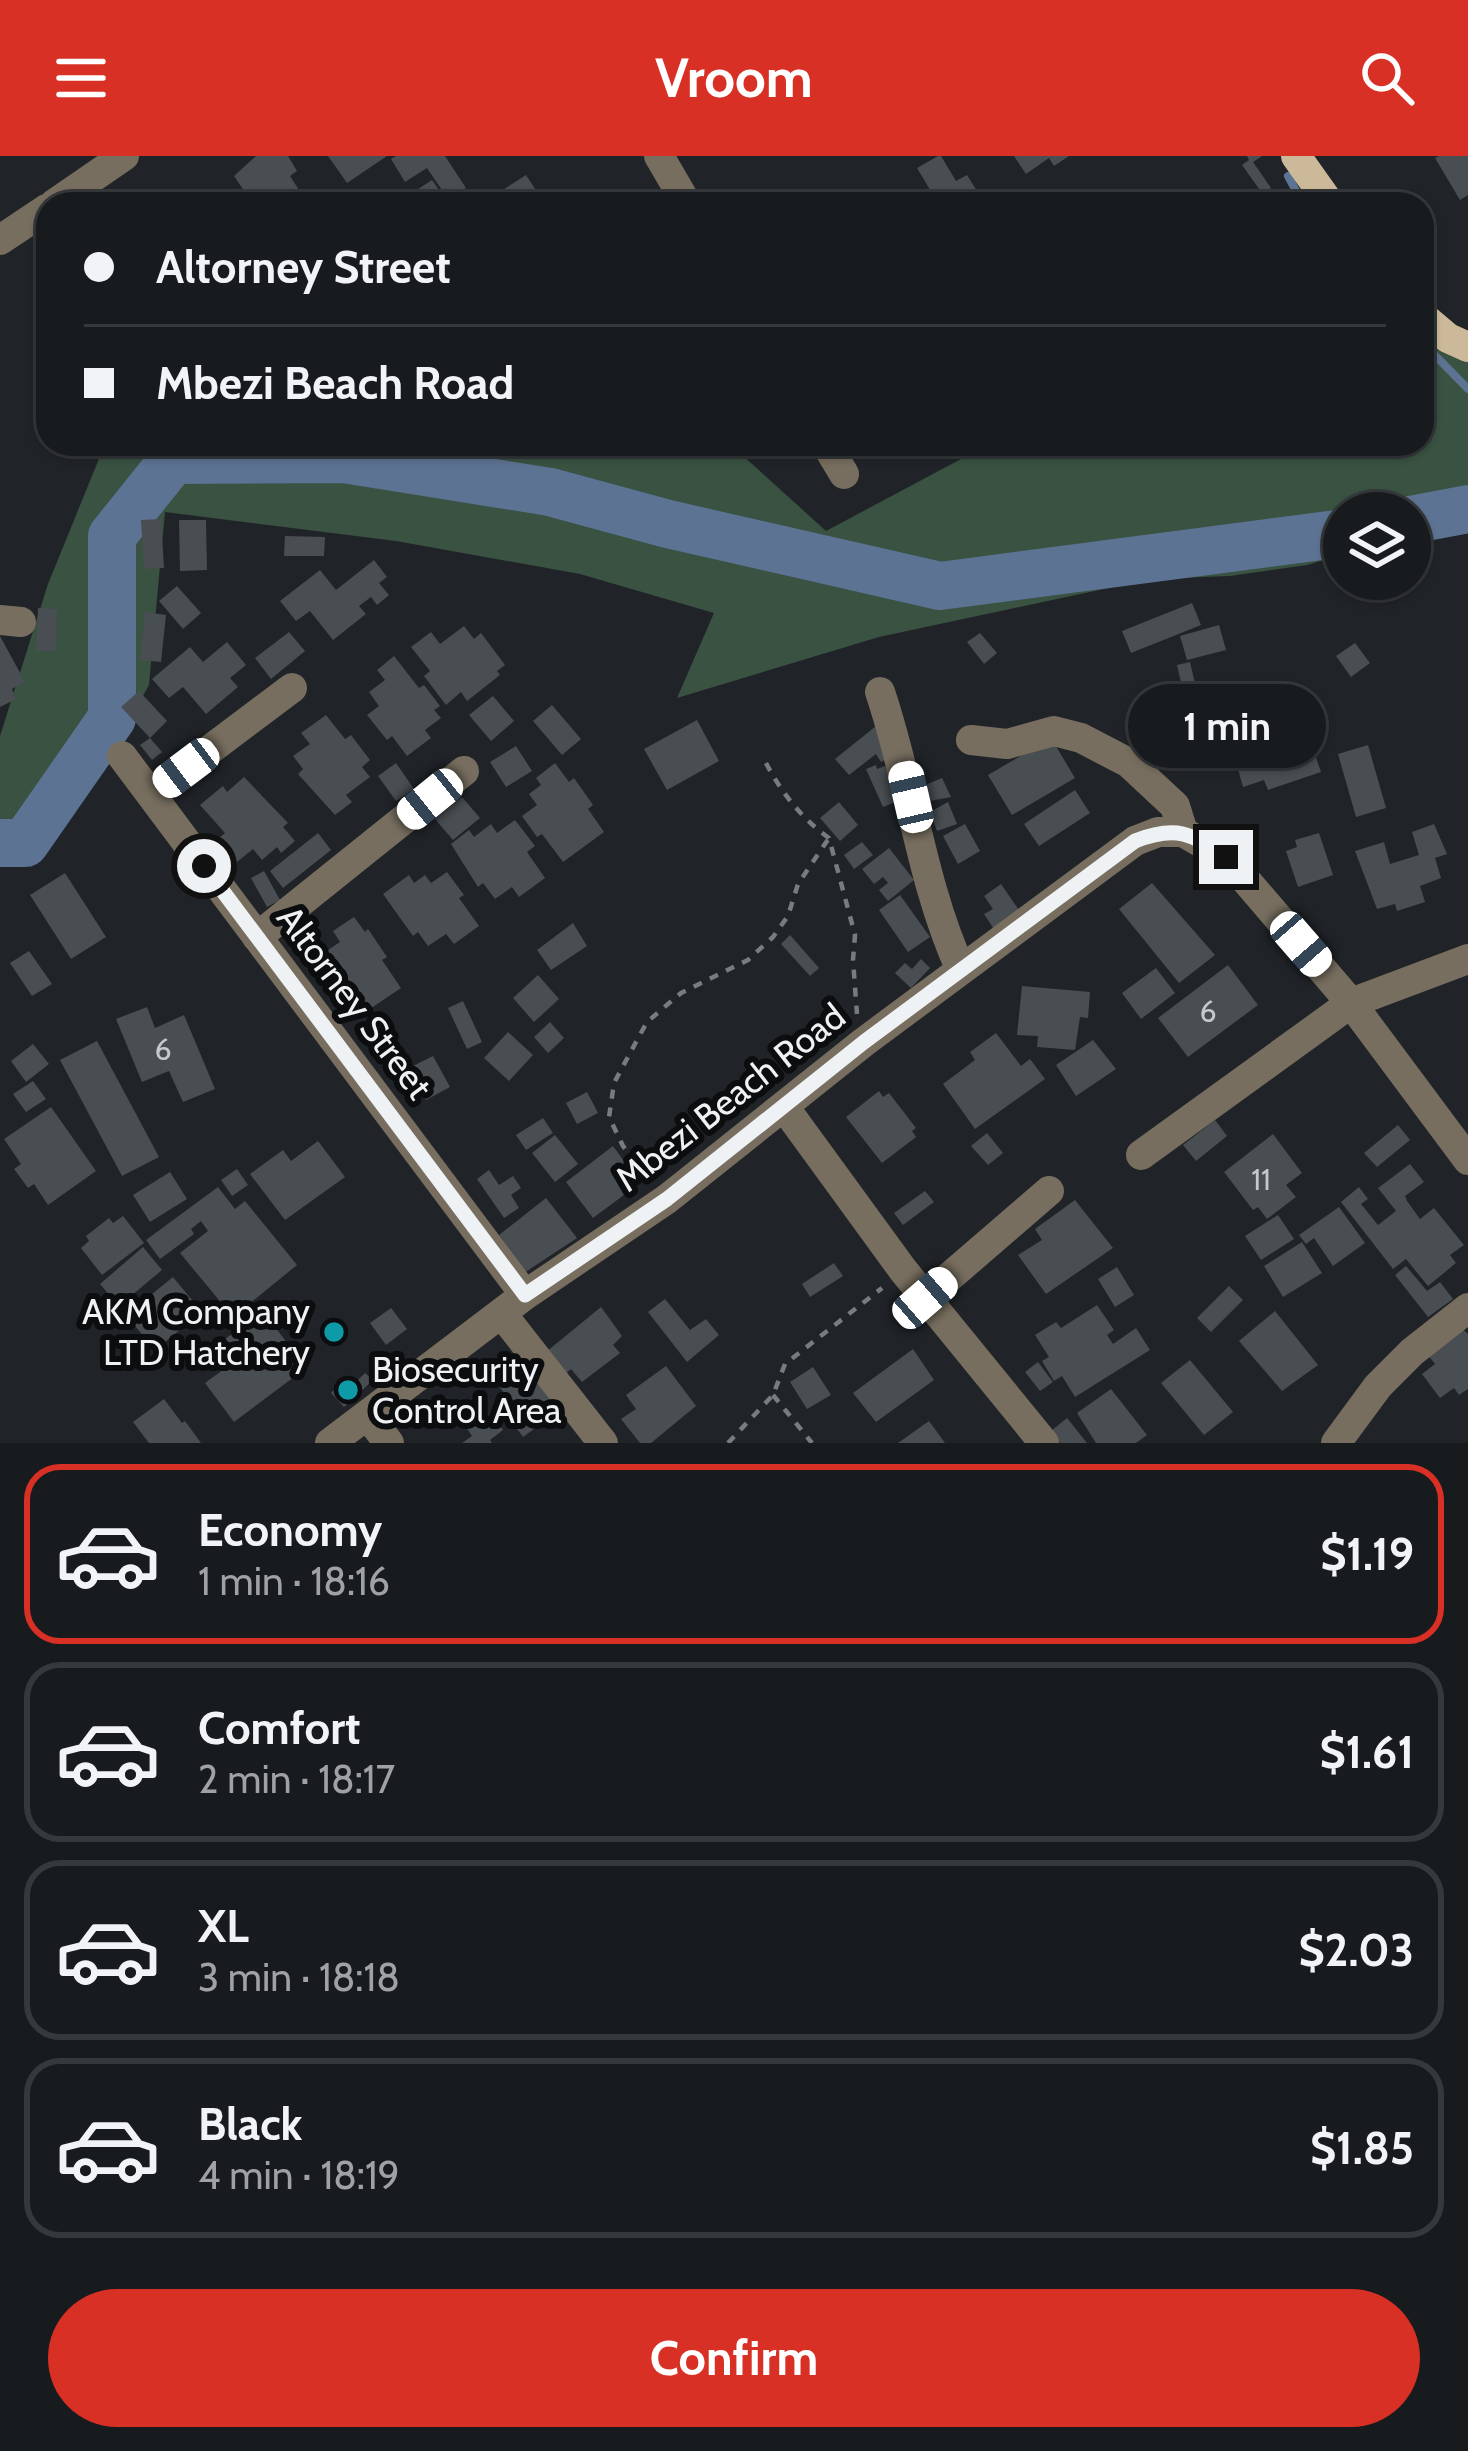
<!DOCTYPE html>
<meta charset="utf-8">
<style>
body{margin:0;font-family:Cabin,sans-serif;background:#212427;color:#f1f3f6;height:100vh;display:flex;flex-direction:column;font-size:45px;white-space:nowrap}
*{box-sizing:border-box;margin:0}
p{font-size:39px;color:#9fa1a4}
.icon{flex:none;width:66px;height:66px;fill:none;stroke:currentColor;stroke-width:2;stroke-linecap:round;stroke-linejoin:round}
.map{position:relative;height:1287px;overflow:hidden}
.side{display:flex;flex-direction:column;background:#181b1e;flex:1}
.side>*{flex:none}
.guide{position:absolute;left:36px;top:36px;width:1398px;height:264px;border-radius:36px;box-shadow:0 3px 9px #0004,0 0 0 3px #36393c;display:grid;align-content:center;height:264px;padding:0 48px;background:#181b1e}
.tools{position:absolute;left:1323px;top:336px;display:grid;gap:24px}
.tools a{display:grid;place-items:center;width:108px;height:108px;border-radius:50%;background:#181b1e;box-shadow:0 3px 9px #0004,0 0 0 3px #36393c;font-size:60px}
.end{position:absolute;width:54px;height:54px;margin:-27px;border:15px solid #eff2f4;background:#111;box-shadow:0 0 0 6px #111}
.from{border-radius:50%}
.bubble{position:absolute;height:84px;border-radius:42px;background:#181b1e;box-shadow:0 3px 9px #0004,0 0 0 3px #36393c;font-size:39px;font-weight:700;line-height:84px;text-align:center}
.car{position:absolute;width:36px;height:72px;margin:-36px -18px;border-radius:15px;box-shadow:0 0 9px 3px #0007;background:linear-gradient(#fff 24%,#345 0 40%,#fff 0 76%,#345 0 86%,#fff 0)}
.guide b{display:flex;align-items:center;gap:42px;height:114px;font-size:45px}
.guide b+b{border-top:3px solid #36393c}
.guide i{width:30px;height:30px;background:#f1f3f6}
ul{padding:21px 0 0;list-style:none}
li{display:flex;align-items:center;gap:36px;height:180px;margin:0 24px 18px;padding:0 24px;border:6px solid #36393c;border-radius:36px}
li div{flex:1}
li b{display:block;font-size:45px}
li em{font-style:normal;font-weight:700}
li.selected{border-color:#d93025}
li>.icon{width:108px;height:108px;stroke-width:1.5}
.action{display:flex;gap:24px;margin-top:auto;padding:24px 48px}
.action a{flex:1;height:138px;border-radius:72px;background:#d93025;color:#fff;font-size:48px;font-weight:700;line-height:138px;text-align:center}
header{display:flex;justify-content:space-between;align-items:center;height:156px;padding:0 48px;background:#d93025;color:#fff;font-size:54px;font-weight:700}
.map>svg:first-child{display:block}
.green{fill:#395242}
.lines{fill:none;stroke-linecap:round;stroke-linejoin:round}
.stream{stroke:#5d7393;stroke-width:8}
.river{stroke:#5d7393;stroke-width:48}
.building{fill:#494e52}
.path{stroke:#787c7f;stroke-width:4.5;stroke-dasharray:9 9;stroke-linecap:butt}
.minor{stroke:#776e5f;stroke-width:30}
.major{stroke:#ccb999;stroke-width:30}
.route{stroke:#eff2f4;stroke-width:15}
.culture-dot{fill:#0f9aa8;stroke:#0b0d0f;stroke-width:4.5}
.labels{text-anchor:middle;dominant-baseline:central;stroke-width:12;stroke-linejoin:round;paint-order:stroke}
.number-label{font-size:30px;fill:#c6c9cc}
.street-label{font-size:36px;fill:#eff2f4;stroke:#0b0d0f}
.poi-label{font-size:36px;fill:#eff2f4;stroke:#0b0d0f;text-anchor:end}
</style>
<header><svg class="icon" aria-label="menu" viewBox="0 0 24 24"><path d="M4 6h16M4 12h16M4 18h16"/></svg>Vroom<svg class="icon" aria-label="search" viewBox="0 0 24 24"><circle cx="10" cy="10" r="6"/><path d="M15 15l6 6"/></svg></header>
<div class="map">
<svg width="1468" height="1287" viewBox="0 0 1468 1287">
<rect width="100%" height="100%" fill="#202428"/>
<path class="green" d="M1440,178L1468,186V367L1410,380V357H1344V398L1307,409L1230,420L1151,423L879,481L677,542L714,457L580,418L396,385L165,356L149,529L96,625L38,692H0V580L48,428L105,288H545L560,298L644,288H730L826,375L961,303H1298L1318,288H1422V202Z"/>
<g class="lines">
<path class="stream" d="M1288,20L1303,48
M1422,186L1468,233"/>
<path class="river" d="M1410,364L1468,353
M0,687H25L112,562V380L173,304L344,303L550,336L668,368L940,430L1344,377"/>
</g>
<path class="building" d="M256,0H288L297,15L290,20L308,48H253L234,20Z
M328,0H387L347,27Z
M396,0H445L466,32L448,43L427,12L405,26L391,3Z
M938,0H941L956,25L967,19L985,48H919L917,45L932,37L917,12Z
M1014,0H1069L1054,10L1049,2L1026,18Z
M1247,0H1262L1253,6L1271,32L1262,37L1242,9L1249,4Z
M1439,0H1468V39L1460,44L1435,2Z
M526,19L543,45L514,48L504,33Z
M432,24L449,48H395Z
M161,363L164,412L144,413L141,364Z
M179,364H206L207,414L180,415Z
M285,380L325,381L324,400H284Z
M374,404L387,421L379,427L389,439L377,449L371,441L359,450L366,458L333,484L310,455L296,465L280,445L320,414L336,434Z
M177,430L201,457L183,473L159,445Z
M1192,447L1201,469L1131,497L1122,475Z
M38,452L57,453L56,495H36Z
M145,456L166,459L161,506L140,504Z
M1219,469L1226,494L1187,504L1180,480Z
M464,470L474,483L481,477L505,509L497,515L500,519L467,545L461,536L446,549L424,520L430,515L411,491L431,476L440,488Z
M289,476L305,495L271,523L255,502Z
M980,477L997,497L984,508L967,486Z
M0,480L25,526L12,533L16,543L0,551Z
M227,486L246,509L230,522L238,531L206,558L183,531L169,542L152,523L190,491L203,506Z
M1355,487L1370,507L1351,521L1336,500Z
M394,500L419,532L424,529L440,550L434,554L441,562L425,574L431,582L407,600L392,580L387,584L367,559L379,550L369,536L385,524L377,514Z
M1190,506L1196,532L1183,535L1177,509Z
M139,535L167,565L150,582L162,596L152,604L140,589L150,582L121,551Z
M493,540L514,565L491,585L469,559Z
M552,549L581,583L562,599L533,565Z
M1287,554L1298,588L1310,584L1321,616L1268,634L1264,624L1243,631L1238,613L1259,606L1254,591L1232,599L1223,576Z
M326,559L345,583L351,579L370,604L362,611L370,621L346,639L352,646L335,659L298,618L303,613L293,600L310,588L301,577Z
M697,564L719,605L667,634L644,593Z
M876,570L898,597L881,606L876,598L849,619L835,603Z
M1051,582L1075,622L1012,659L988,619Z
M1368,589L1386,652L1356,661L1338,598Z
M516,590L532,615L506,631L490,606Z
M396,607L414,633L396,645L378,620Z
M555,607L569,626L574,622L593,649L588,653L604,676L563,706L542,678L537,681L522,660L537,649L529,638L541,629L536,622Z
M876,609L877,613L885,610L901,644L883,651L866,613Z
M244,621L288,667L283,671L295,685L281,697L277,691L262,704L253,693L237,706L218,683L225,677L200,649L223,630L227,636Z
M942,622L951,641L930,645L923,630Z
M1075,634L1090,657L1039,690L1024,668Z
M462,641L480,662L453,684L435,663Z
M839,646L858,669L840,685L820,662Z
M948,646L957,668L937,675L930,656Z
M515,664L535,690L527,696L545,722L519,741L512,731L495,743L483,727L478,731L451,688L469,674L474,681L491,668L497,677Z
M965,668L980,695L958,708L943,680Z
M1434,668L1447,698L1435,702L1441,722L1420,730L1425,746L1397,755L1395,748L1377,753L1355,695L1384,686L1390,708L1419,699L1412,676Z
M318,677L331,694L283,732L270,715Z
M1319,677L1333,719L1298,731L1286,695L1297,691L1295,684Z
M862,686L873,699L854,713L844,699Z
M889,692L914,724L888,745L879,734L888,727L883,721L874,728L862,713Z
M264,715L280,744L267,751L251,722Z
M447,716L464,739L459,742L479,770L454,788L446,778L428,790L418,776L413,780L383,738L409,719L414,727L425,719L431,727Z
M65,717L106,781L71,803L30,739Z
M1152,727L1215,799L1179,827L1119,753Z
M1001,728L1021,757L995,775L984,758L993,753L984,740Z
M900,739L930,781L908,796L879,754Z
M354,761L365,776L368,773L387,801L382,804L401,832L358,861L318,813L331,804L325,796L340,786L333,775Z
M573,767L587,790L551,814L537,794Z
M790,779L819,812L810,820L781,788Z
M29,795L52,828L32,840L10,807Z
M921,803L930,812L911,832L895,817L905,807L912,813Z
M1228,809L1258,849L1188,901L1158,862Z
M1156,812L1175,837L1141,863L1122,837Z
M538,819L559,843L534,866L513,842Z
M1022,830L1090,836L1088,862L1080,861L1075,894L1037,891L1038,880L1017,879Z
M463,845L482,886L467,893L448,852Z
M147,851L155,872L184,859L215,933L183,946L169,915L142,926L116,863Z
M550,866L564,882L548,897L534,881Z
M508,876L533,899L509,925L484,902Z
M996,877L1021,910L1030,903L1045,923L975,973L943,928L975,904L970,896Z
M1093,884L1116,913L1076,940L1056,909Z
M97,885L159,1001L122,1020L60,904Z
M33,888L49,908L26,926L11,905Z
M433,900L450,931L426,944L409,912Z
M33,925L46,943L26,956L13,938Z
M879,935L883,941L889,937L916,972L912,975L916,981L882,1007L846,961Z
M587,936L598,957L577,968L566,947Z
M51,951L96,1015L48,1049L34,1028L28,1032L14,1013L21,1008L4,983Z
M543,962L553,977L526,994L516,979Z
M1215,964L1227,980L1196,1005L1183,989Z
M1398,969L1410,984L1377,1011L1364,997Z
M987,977L1003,997L988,1009L971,990Z
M1273,978L1302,1017L1286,1029L1296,1041L1267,1063L1258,1051L1253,1054L1224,1016Z
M555,979L578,1008L555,1026L532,997Z
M318,985L345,1021L285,1064L250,1018L283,994L291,1005Z
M613,990L640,1027L593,1062L566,1026Z
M1410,1008L1424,1026L1405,1040L1407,1045L1420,1063L1434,1052L1464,1089L1450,1099L1456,1107L1428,1130L1406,1103L1393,1113L1341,1046L1359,1031L1368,1043L1361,1048L1378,1069L1396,1055L1378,1032Z
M237,1013L248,1029L232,1040L221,1024Z
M489,1014L499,1029L513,1020L521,1032L511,1039L519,1052L504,1062L477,1023Z
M170,1016L187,1043L150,1066L133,1039Z
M218,1031L235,1053L245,1045L297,1109L233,1161L180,1097L208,1075L201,1065L191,1073L194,1078L160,1103L146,1084Z
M925,1035L934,1046L903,1069L894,1057Z
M546,1042L577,1082L524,1117L499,1079Z
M1075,1044L1113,1092L1046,1138L1018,1099L1042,1084L1035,1073Z
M1339,1051L1365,1087L1333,1110L1314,1082L1306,1088L1299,1079Z
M1278,1059L1294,1083L1261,1104L1245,1080Z
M123,1060L144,1087L102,1119L81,1092L89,1085L86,1080L109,1062L113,1067Z
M1302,1086L1322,1117L1283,1141L1264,1110Z
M143,1091L162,1114L119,1150L100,1128Z
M834,1107L843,1120L810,1141L802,1128Z
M1406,1110L1427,1135L1440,1126L1453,1143L1428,1161L1395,1119Z
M1117,1111L1134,1139L1115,1151L1098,1123Z
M173,1121L202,1156L155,1194L126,1159Z
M1229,1130L1243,1144L1211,1176L1197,1162Z
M665,1143L690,1174L706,1163L719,1179L687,1206L648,1156Z
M1097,1149L1114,1174L1107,1179L1113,1188L1136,1172L1150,1194L1075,1241L1062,1220L1054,1225L1042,1205L1049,1201L1035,1179L1056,1166L1061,1172Z
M601,1151L622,1180L613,1189L620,1197L582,1226L571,1213L564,1219L546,1196Z
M391,1152L407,1173L386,1189L370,1167Z
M263,1155L306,1212L234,1266L205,1227L239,1202L225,1183Z
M1275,1155L1318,1209L1282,1235L1239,1185Z
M1455,1166L1468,1178V1233L1459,1239L1454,1232L1440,1242L1422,1218L1435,1208L1421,1190Z
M913,1193L934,1224L876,1266L853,1237Z
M1190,1204L1233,1256L1204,1279L1161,1227Z
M1038,1206L1053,1226L1040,1235L1025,1216Z
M527,1208L560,1254L523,1281L500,1250L509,1243L498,1229Z
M666,1210L696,1250L651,1287H640L621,1263L636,1253L626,1239Z
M813,1211L831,1239L807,1253L790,1226Z
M365,1217L373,1224L344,1251L331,1237L344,1224L351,1231Z
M1111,1233L1147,1279L1136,1287H1096L1077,1257Z
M164,1243L182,1267L185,1265L201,1287H149L133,1266Z
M474,1253L482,1265L492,1258L503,1274L490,1284L492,1287H462L472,1280L460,1262Z
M1067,1262L1087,1287H1060L1051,1275Z
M929,1265L945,1287H898Z"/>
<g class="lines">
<path class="path" d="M766,607C781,636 802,663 829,682L855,779L853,804L857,858
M647,1021L623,990L609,961L614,927L636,886L647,866L681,837L748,804L773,781L788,760L798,728L829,682
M773,1239L812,1287
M728,1287L773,1239L785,1208L882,1132"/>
<path class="minor" d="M659,0L687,48
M54,48L124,0
M0,84L48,52
M826,288L844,318
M0,464L21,466
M880,536C911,627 921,727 961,814
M971,584L1007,588L1054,575L1081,582L1129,607L1175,650L1183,676L1226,701L1351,847L1468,1004
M122,600L525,1139
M151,638L292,532
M257,781L464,615
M785,952L903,1114L1044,1287
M1141,999L1351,847L1468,803
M925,1142L1049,1035
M502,1158L603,1287
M367,1259L389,1287
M330,1287L525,1139L667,1043L864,886L1135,685L1158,676H1183
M1336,1287L1378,1230L1412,1196L1468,1152"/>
<path class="major" d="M1296,0L1330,48
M1422,160L1448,182L1468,191"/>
</g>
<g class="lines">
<path class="route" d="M204,710L525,1139L667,1043L864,886L1135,685C1176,669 1191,677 1226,701"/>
</g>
<g class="culture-dot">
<circle cx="334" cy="1176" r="12"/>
<circle cx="348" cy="1234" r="12"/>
</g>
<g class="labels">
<g class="number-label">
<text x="1208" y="855">6</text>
<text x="163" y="893">6</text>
<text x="1261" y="1023">11</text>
</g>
<g class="street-label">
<text transform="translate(355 846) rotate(53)">Altorney Street</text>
<text transform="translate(730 941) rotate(-38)">Mbezi Beach Road</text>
</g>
<g class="poi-label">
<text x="310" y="1155">AKM Company<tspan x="310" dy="41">LTD Hatchery</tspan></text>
<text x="372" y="1213" text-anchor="start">Biosecurity<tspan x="372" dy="41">Control Area</tspan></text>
</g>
</g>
</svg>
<div class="tools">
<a><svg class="icon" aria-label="layers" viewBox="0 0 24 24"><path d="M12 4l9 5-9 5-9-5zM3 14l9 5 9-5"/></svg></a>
</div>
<i class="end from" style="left:204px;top:710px"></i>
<i class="end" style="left:1226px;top:701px"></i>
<div class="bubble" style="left:1128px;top:528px;width:198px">1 min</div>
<i class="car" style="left:186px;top:612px;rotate:233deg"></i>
<i class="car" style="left:911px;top:641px;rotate:347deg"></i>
<i class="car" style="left:430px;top:643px;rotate:231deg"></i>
<i class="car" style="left:1301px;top:788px;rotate:139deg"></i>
<i class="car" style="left:925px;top:1142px;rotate:49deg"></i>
<div class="guide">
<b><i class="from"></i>Altorney Street</b>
<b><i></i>Mbezi Beach Road</b>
</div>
</div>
<section class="side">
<ul>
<li class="selected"><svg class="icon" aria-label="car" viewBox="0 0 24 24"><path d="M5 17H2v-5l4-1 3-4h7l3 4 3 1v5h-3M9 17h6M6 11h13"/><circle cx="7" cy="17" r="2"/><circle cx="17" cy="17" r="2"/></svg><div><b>Economy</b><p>1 min · 18:16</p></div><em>$1.19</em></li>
<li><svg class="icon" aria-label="car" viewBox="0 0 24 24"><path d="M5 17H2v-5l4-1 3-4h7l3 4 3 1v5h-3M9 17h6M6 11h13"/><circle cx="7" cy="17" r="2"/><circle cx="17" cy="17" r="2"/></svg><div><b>Comfort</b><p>2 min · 18:17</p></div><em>$1.61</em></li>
<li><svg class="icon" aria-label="car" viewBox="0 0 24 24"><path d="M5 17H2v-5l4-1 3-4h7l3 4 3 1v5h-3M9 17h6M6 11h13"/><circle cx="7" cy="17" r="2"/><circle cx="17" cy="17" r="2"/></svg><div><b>XL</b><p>3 min · 18:18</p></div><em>$2.03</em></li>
<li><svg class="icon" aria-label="car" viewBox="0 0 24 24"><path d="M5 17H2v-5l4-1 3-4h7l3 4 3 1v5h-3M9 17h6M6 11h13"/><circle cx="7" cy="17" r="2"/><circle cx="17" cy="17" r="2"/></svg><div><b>Black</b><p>4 min · 18:19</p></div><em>$1.85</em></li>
</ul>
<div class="action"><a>Confirm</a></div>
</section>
